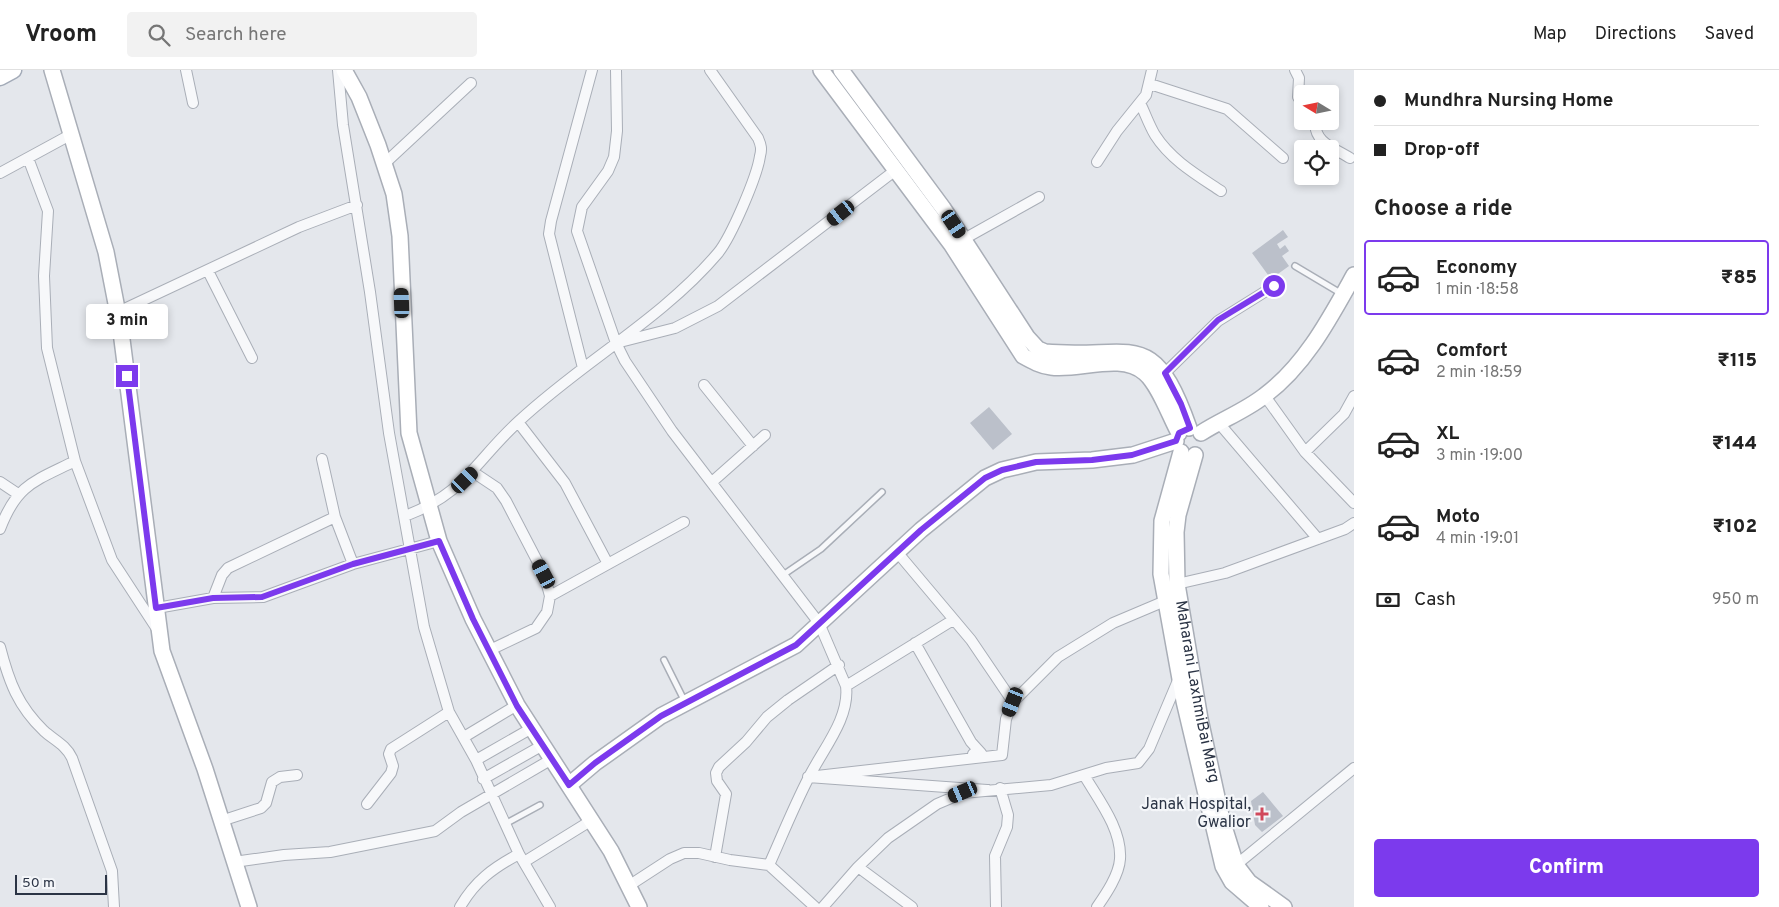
<!DOCTYPE html>
<meta charset="utf-8">
<style>
body{margin:0;font-family:Overpass,sans-serif;background:#f2f2f2;color:#222;height:100vh;display:flex;flex-direction:column;font-size:19px;white-space:nowrap}
*{box-sizing:border-box;margin:0}
p{font-size:16px;color:#767676}
.icon{flex:none;width:28px;height:28px;fill:none;stroke:currentColor;stroke-width:2;stroke-linecap:round;stroke-linejoin:round}
.map{position:relative;flex:1;overflow:hidden}
.side{display:flex;flex-direction:column;background:#fff;width:425px}
.side>*{flex:none}
.guide{display:grid;align-content:center;height:110px;padding:0 20px;background:#fff}
.needle{width:32px;rotate:280deg}
.fabs{position:absolute;left:1294px;top:15px;display:grid;gap:10px}
.fabs a{display:grid;place-items:center;width:45px;height:45px;border-radius:5px;background:#fff;box-shadow:0 2px 8px #0003;font-size:25px}
.scale{position:absolute;left:15px;bottom:12px;width:92px;box-sizing:border-box;padding-left:5px;border:2px solid #2b3445;border-top:0;font-size:14px;line-height:18px;white-space:nowrap;color:#2b3445;-webkit-text-stroke:4px #f4f6f9;paint-order:stroke}
.end{position:absolute;width:22px;height:22px;margin:-11px;border:6px solid #7c3aed;background:#fff;box-shadow:0 0 0 2px #fff}
.from{border-radius:50%}
.bubble{position:absolute;height:35px;border-radius:5px;background:#fff;box-shadow:0 2px 8px #0003;font-size:16px;font-weight:800;line-height:35px;text-align:center}
.car{position:absolute;width:15px;height:30px;margin:-15px -8px;border-radius:6px;box-shadow:0 0 4px 1px #0007;background:linear-gradient(#222 24%,#8ab4d8 0 40%,#222 0 76%,#8ab4d8 0 86%,#222 0)}
.guide b{display:flex;align-items:center;gap:18px;height:48px;font-size:19px}
.guide b+b{border-top:1px solid #e0e0e0}
.guide i{width:12px;height:12px;background:#222}
ul{padding:0;list-style:none}
li{display:flex;align-items:center;gap:15px;height:75px;margin:0 10px 8px;padding:0 10px;border:2px solid transparent;border-radius:5px}
li div{flex:1}
li b{display:block;font-size:19px}
li em{font-style:normal;font-weight:800}
li.selected{border-color:#7c3aed}
li>.icon{width:45px;height:45px;stroke-width:1.5}
h2{padding:0 20px;font-size:22px;line-height:60px}
.pay{display:flex;align-items:center;gap:12px;height:55px;padding:0 20px;font-size:19px}
.pay p{margin-inline-start:auto}
.button{display:flex;gap:10px;margin-top:auto;padding:10px 20px}
.button a{flex:1;height:58px;border-radius:5px;background:#7c3aed;color:#fff;font-size:20px;font-weight:800;line-height:58px;text-align:center}
header{display:flex;align-items:center;gap:30px;box-sizing:border-box;height:70px;padding:0 25px;background:#fff;border-bottom:1px solid #e0e0e0}
header strong{font-size:24px}
nav{display:flex;gap:28px;margin-inline-start:auto;font-size:18px}
.search{width:350px;height:45px;background:#f2f2f2;display:flex;align-items:center;gap:12px;box-sizing:border-box;padding:0 18px;border-radius:5px;color:#767676;font-size:19px}
main{display:flex;flex:1;min-height:0}
.map>svg:first-child{display:block}
.building{fill:#bbc0ca}
.lines{fill:none;stroke-linecap:round;stroke-linejoin:round}
.lane-casing{stroke:#a9aeb7;stroke-width:8}
.street-casing{stroke:#a9aeb7;stroke-width:12}
.secondary-casing{stroke:#a9aeb7;stroke-width:18}
.primary-casing{stroke:#a3abb8;stroke-width:19}
.lane{stroke:#f7f8fa;stroke-width:5}
.street{stroke:#f7f8fa;stroke-width:10}
.secondary{stroke:#fff;stroke-width:15}
.primary{stroke:#fff;stroke-width:16}
.route{stroke:#7c3aed;stroke-width:6}
.poi-dot{fill:#d1495b;stroke:#f4f6f9;stroke-width:2}
.labels{text-anchor:middle;dominant-baseline:central;stroke-width:4.5;stroke-linejoin:round;paint-order:stroke}
.street-label{font-size:16px;fill:#2b3445;stroke:#f4f6f9}
.poi-label{font-size:16px;fill:#2b3445;stroke:#f4f6f9;text-anchor:end}
</style>
<header>
<strong>Vroom</strong>
<div class="search"><svg class="icon" aria-label="search" viewBox="0 0 24 24"><circle cx="10" cy="10" r="6"/><path d="M15 15l6 6"/></svg>Search here</div>
<nav><a>Map</a><a>Directions</a><a>Saved</a></nav>
</header>
<main>
<div class="map">
<svg width="1354" height="837" viewBox="0 0 1354 837">
<rect width="100%" height="100%" fill="#e4e7ec"/>
<path class="building" d="M1283,160L1288,167L1277,174L1280,179L1285,175L1289,181L1282,186L1289,196L1271,209L1252,183Z
M989,337L1012,364L993,380L970,353Z
M1263,722L1283,746L1262,762L1255,755L1251,731Z"/>
<g class="lines">
<defs>
<path id="lane" d="M1295,196L1342,224
M783,505L821,479L882,422
M664,590L685,632
M505,754L540,735"/>
<path id="street" d="M186,0L193,33
M338,0L343,55L370,222L389,363L424,557L449,642L476,690L519,784L550,837
M616,0L617,61L614,87L608,101L582,137L577,161L616,273L625,291L672,361L819,553L846,616C850,648 823,679 809,707C794,736 782,766 769,795
M1295,0L1299,8L1298,27L1302,33
M1150,14L1227,39L1283,88
M1140,33C1145,43 1149,55 1155,65C1171,90 1197,105 1221,121
M1316,51C1312,72 1336,79 1350,88
M28,88L48,141L44,206L47,278L75,391L112,490L157,559
M1097,92L1117,61L1146,25L1152,0
M384,94L471,13
M0,103L70,65
M964,169L1039,127
M208,201L252,288
M118,242L299,157L357,135
M620,272L675,258L718,236L897,99
M583,298L549,164L551,151L592,0
M1165,303L1218,251L1274,216
M704,315L753,376
M1265,326L1305,382L1354,433
M518,352L565,413L608,494
M1218,352L1318,469
M1305,382L1344,344L1354,326
M322,389L335,447L353,494
M473,402L497,418L506,431L544,504L550,526L547,542L536,558L490,580
M0,412L18,424
M712,412L765,365
M405,446C466,423 475,391 519,351C582,292 662,249 718,183C731,167 757,107 760,86C762,79 761,75 758,68L710,0
M0,459C17,414 35,411 75,391
M897,482L971,570L1013,632
M1177,514L1225,503L1345,459L1354,453
M550,526L684,452
M213,528L222,505L228,498L335,447
M157,538L213,528L263,527L353,494L439,471
M915,573L971,672L981,683L973,684
M0,577C9,612 18,636 44,661C54,670 66,675 72,688L112,801L114,837
M846,616L953,550
M464,667L517,635
M476,690L532,658
M1084,705C1098,729 1122,759 1120,789C1119,805 1106,824 1097,837
M483,709L543,675
M987,720L808,707L1002,685L1006,649L1013,632L1058,587L1113,553L1165,531
M367,734L391,703L393,696L389,684L391,679L449,642
M221,751L261,738L266,733L272,712L280,707L297,705
M715,787L726,724L717,711L716,703L719,697L746,672L767,647L788,630L839,595
M234,792L284,785L330,782L435,761L461,742L552,689
M524,792L592,750
M1236,795L1354,698
M858,797L912,837
M630,815L670,789L684,783H699L730,790L769,795L815,837
M460,837C475,811 493,798 519,784
M823,837L858,797L888,768L937,734L963,723L1051,715L1106,698L1138,693L1149,679L1179,608
M996,837L995,786L1007,757L1008,745L1000,718"/>
<g id="secondary">
<path d="M52,0L106,182L120,254L162,581L205,699L249,837"/>
<path d="M344,0L359,27L378,75L394,124L400,166L409,363L439,471L473,549L517,635L611,781L639,837"/>
<path d="M821,0L951,174L1023,286C1032,291 1041,296 1051,297C1080,301 1121,282 1145,303C1159,315 1170,347 1179,363"/>
<path d="M841,0L943,138L1027,267L1038,279L1045,282C1133,290 1152,254 1189,358"/>
<path d="M1201,363C1221,350 1245,341 1264,326C1305,296 1330,248 1354,205"/>
<path d="M1181,382L1162,451L1161,504L1184,631L1223,796L1232,812L1261,837"/>
<path id="s1" d="M1195,385L1178,445L1176,462L1177,514L1200,649L1222,750L1236,795L1249,812L1284,837"/>
<path d="M569,715L595,693L661,646L796,575L921,460L985,408L1002,400L1036,392L1092,390L1133,385L1176,371"/>
</g>
<path id="primary" d="M0,7L13,0"/>
</defs>
<use href="#lane" class="lane-casing"/>
<use href="#street" class="street-casing"/>
<use href="#secondary" class="secondary-casing"/>
<use href="#primary" class="primary-casing"/>
<use href="#lane" class="lane"/>
<use href="#street" class="street"/>
<use href="#secondary" class="secondary"/>
<use href="#primary" class="primary"/>
</g>
<g class="lines">
<path class="route" d="M127,306L156,538L213,528L262,527L353,494L439,471L473,549L517,636L569,715L595,693L661,646L796,575L921,460L985,408L1002,400L1036,392L1092,390L1132,385L1176,371L1179,363L1190,358L1181,334L1165,303L1218,250L1274,216"/>
</g>
<path class="poi-dot" d="M1259.5 736.5h5v5h5v5h-5v5h-5v-5h-5v-5h5z"/>
<g class="labels">
<g class="street-label">
<text stroke="none"><textPath href="#s1" startOffset="241">Maharani LaxhmiBai Marg</textPath></text>
</g>
<g class="poi-label">
<text x="1251" y="735">Janak Hospital,<tspan x="1251" dy="18">Gwalior</tspan></text>
</g>
</g>
</svg>
<div class="fabs">
<a><svg class="needle" viewBox="-14 -14 28 28"><path d="M0-13l5 13h-10z" fill="#e53935"/><path d="M0 13l5-13h-10z" fill="#767676"/></svg></a>
<a><svg class="icon" aria-label="locate" viewBox="0 0 24 24"><circle cx="12" cy="12" r="6"/><path d="M12 2v4M12 18v4M2 12h4M18 12h4"/></svg></a>
</div>
<div class="scale">50 m</div>
<i class="end from" style="left:1274px;top:216px"></i>
<i class="end" style="left:127px;top:306px"></i>
<div class="bubble" style="left:86px;top:234px;width:82px">3 min</div>
<i class="car" style="left:841px;top:143px;rotate:232deg"></i>
<i class="car" style="left:954px;top:154px;rotate:146deg"></i>
<i class="car" style="left:402px;top:233px;rotate:358deg"></i>
<i class="car" style="left:465px;top:410px;rotate:46deg"></i>
<i class="car" style="left:544px;top:504px;rotate:332deg"></i>
<i class="car" style="left:1013px;top:632px;rotate:202deg"></i>
<i class="car" style="left:963px;top:722px;rotate:247deg"></i>
</div>
<section class="side">
<div class="guide">
<b><i class="from"></i>Mundhra Nursing Home</b>
<b><i></i>Drop-off</b>
</div>
<h2>Choose a ride</h2>
<ul>
<li class="selected"><svg class="icon" aria-label="car" viewBox="0 0 24 24"><path d="M5 17H2v-5l4-1 3-4h7l3 4 3 1v5h-3M9 17h6M6 11h13"/><circle cx="7" cy="17" r="2"/><circle cx="17" cy="17" r="2"/></svg><div><b>Economy</b><p>1 min · 18:58</p></div><em>₹85</em></li>
<li><svg class="icon" aria-label="car" viewBox="0 0 24 24"><path d="M5 17H2v-5l4-1 3-4h7l3 4 3 1v5h-3M9 17h6M6 11h13"/><circle cx="7" cy="17" r="2"/><circle cx="17" cy="17" r="2"/></svg><div><b>Comfort</b><p>2 min · 18:59</p></div><em>₹115</em></li>
<li><svg class="icon" aria-label="car" viewBox="0 0 24 24"><path d="M5 17H2v-5l4-1 3-4h7l3 4 3 1v5h-3M9 17h6M6 11h13"/><circle cx="7" cy="17" r="2"/><circle cx="17" cy="17" r="2"/></svg><div><b>XL</b><p>3 min · 19:00</p></div><em>₹144</em></li>
<li><svg class="icon" aria-label="car" viewBox="0 0 24 24"><path d="M5 17H2v-5l4-1 3-4h7l3 4 3 1v5h-3M9 17h6M6 11h13"/><circle cx="7" cy="17" r="2"/><circle cx="17" cy="17" r="2"/></svg><div><b>Moto</b><p>4 min · 19:01</p></div><em>₹102</em></li>
</ul>
<div class="pay"><svg class="icon" aria-label="cash" viewBox="0 0 24 24"><path d="M3 7h18v10H3z"/><circle cx="12" cy="12" r="2"/></svg>Cash<p>950 m</p></div>
<div class="button"><a>Confirm</a></div>
</section>
</main>
